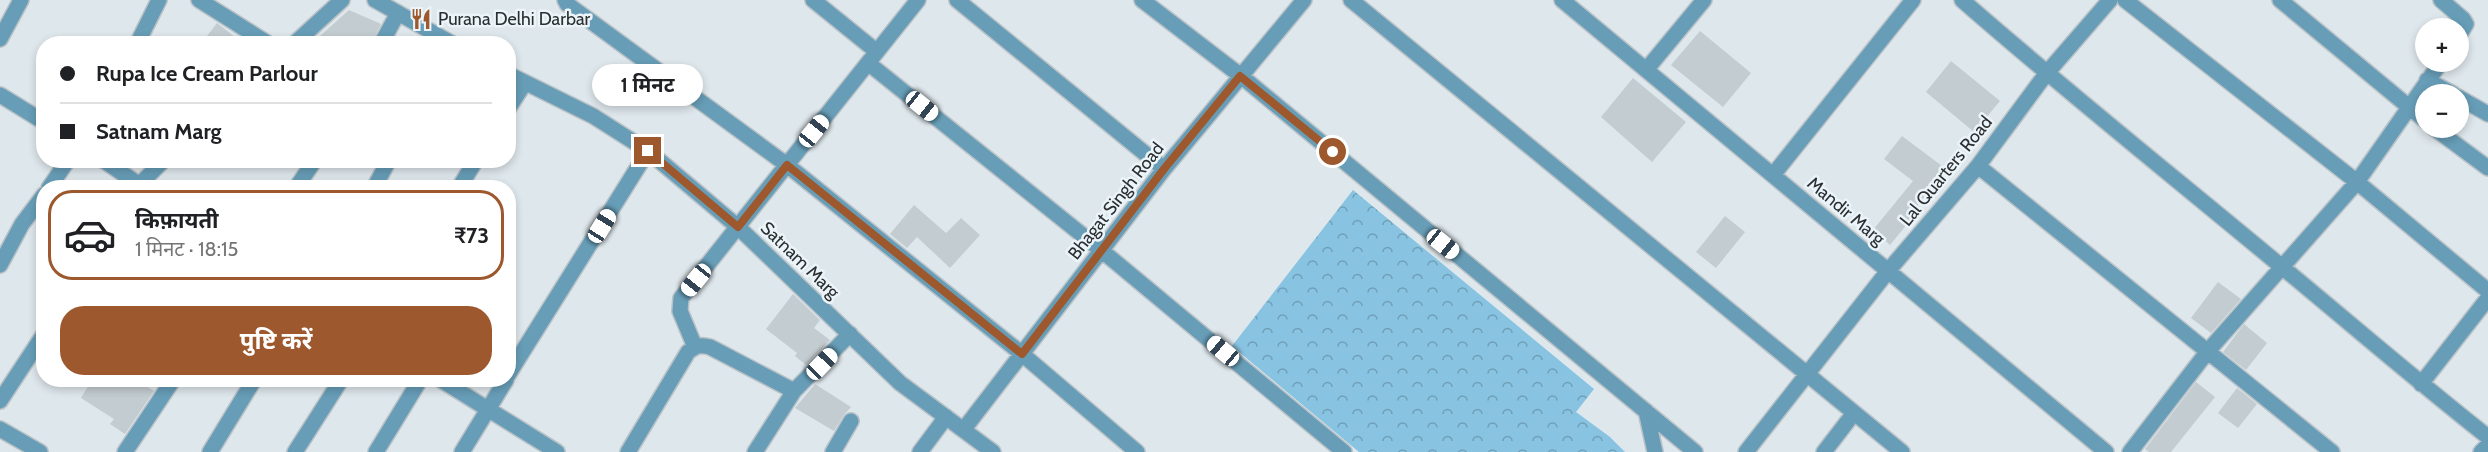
<!DOCTYPE html>
<html lang="hi">
<meta charset="utf-8">
<style>
body{margin:0;font-family:Cabin,"Noto Sans Devanagari",sans-serif;background:#f6f6f6;color:#202124;height:100vh;display:flex;flex-direction:column;font-size:22px;white-space:nowrap}
*{box-sizing:border-box;margin:0}
p{font-size:20px;color:#757577}
.icon{flex:none;width:33px;height:33px;fill:none;stroke:currentColor;stroke-width:2;stroke-linecap:round;stroke-linejoin:round}
.map{position:relative;flex:1;overflow:hidden}
.panel{position:absolute;left:36px;top:180px;width:480px;height:207px;display:flex;flex-direction:column;background:#fff;border-radius:24px;box-shadow:0 3px 9px #0003}
.panel>*{flex:none}
.banner{position:absolute;left:36px;top:36px;width:480px;height:132px;border-radius:24px;box-shadow:0 3px 9px #0003;display:grid;align-content:center;height:132px;padding:0 24px;background:#fff}
.fabs{position:absolute;left:2415px;top:18px;display:grid;gap:12px}
.fabs a{display:grid;place-items:center;width:54px;height:54px;border-radius:50%;background:#fff;box-shadow:0 3px 9px #0003;font-size:30px}
.end{position:absolute;width:27px;height:27px;margin:-14px;border:8px solid #9d582d;background:#fff;box-shadow:0 0 0 3px #fff}
.from{border-radius:50%}
.bubble{position:absolute;height:42px;border-radius:21px;background:#fff;box-shadow:0 3px 9px #0003;font-size:20px;font-weight:700;line-height:42px;text-align:center}
.car{position:absolute;width:18px;height:36px;margin:-18px -9px;border-radius:8px;box-shadow:0 0 4px 2px #0007;background:linear-gradient(#fff 24%,#345 0 40%,#fff 0 76%,#345 0 86%,#fff 0)}
.banner b{display:flex;align-items:center;gap:21px;height:57px;font-size:22px}
.banner b+b{border-top:2px solid #e0e0e0}
.banner i{width:15px;height:15px;background:#202124}
ul{padding:10px 0 0;list-style:none}
li{display:flex;align-items:center;gap:18px;height:90px;margin:0 12px 9px;padding:0 12px;border:3px solid transparent;border-radius:24px}
li div{flex:1}
li b{display:block;font-size:22px}
li em{font-style:normal;font-weight:700}
li.current{border-color:#9d582d}
li>.icon{width:54px;height:54px;stroke-width:1.5}
.action{display:flex;gap:12px;margin-top:auto;padding:12px 24px}
.action a{flex:1;height:69px;border-radius:24px;background:#9d582d;color:#fff;font-size:24px;font-weight:700;line-height:69px;text-align:center}
.map>svg:first-child{display:block}
.park{fill:url(#park-crowns)}
.building{fill:#c3ccd0}
.lines{fill:none;stroke-linecap:round;stroke-linejoin:round}
.minor-casing{stroke:#bac2c7;stroke-width:18}
.tertiary-casing{stroke:#bac2c7;stroke-width:18}
.minor{stroke:#679db7;stroke-width:15}
.tertiary{stroke:#679db7;stroke-width:15}
.route{stroke:#9d582d;stroke-width:8}
.labels{text-anchor:middle;dominant-baseline:central;stroke-width:5;stroke-linejoin:round;paint-order:stroke}
.poi-label{font-size:18px;fill:#2c2f31;stroke:#ebf4f9;text-anchor:start}
.street-label{font-size:18px;fill:#2c2f31;stroke:#ebf4f9}
</style>
<div class="map">
<svg width="2488" height="452" viewBox="0 0 2488 452">
<defs>
<pattern id="park-crowns" width="20" height="18" patternUnits="userSpaceOnUse" patternTransform="scale(1.5)"><rect width="20" height="18" fill="#88c3e1"/><path d="M2 6a3 3 0 1 1 6 0M12 15a3 3 0 1 1 6 0" fill="none" stroke="#6f9fb7"/></pattern>
</defs>
<rect width="100%" height="100%" fill="#dee7ec"/>
<path class="park" d="M1353,190L1594,389L1576,412L1610,437L1625,452H1359L1232,346Z"/>
<path class="building" d="M349,10L381,24L371,44H333L320,36Z
M217,23L244,44H201Z
M1700,31L1751,73L1723,107L1671,65Z
M1951,61L2000,101L1974,132L1926,92Z
M1633,78L1686,122L1652,162L1601,117Z
M1902,136L1946,169L1914,210L1917,212L1890,245L1873,230L1913,181L1884,159Z
M914,205L946,233L961,218L980,235L950,268L917,237L907,248L890,234Z
M1725,216L1745,232L1716,268L1696,252Z
M2218,282L2241,299L2211,333L2191,318Z
M793,294L820,320L814,328L830,340L806,365L795,356L797,353L766,329Z
M2244,324L2267,343L2246,370L2223,352Z
M92,380H136L154,391L125,434L110,424L114,419L81,398Z
M2196,382L2215,397L2171,452H2149L2145,449Z
M815,384L851,407L843,416L834,431L795,408Z
M2237,388L2257,404L2238,428L2218,413Z"/>
<g class="lines">
<defs>
<path id="minor" d="M199,0L269,44
M565,0L567,4L787,165L1022,354L1137,452
M813,0L876,51
M957,0L1164,169
M1142,0L1241,76L1695,452
M1351,0L1902,452
M1562,0L2106,452
M1962,0C2066,91 2175,178 2282,267C2351,324 2418,382 2488,437
M2125,0L2357,182L2488,291
M2280,0L2426,121
M2441,0L2463,19L2466,24L2458,37
M0,39L21,0
M137,44L159,0
M381,44L398,13
M868,63L1101,250L1344,452
M1646,70L1704,0
M2427,80L2453,94
M0,95L44,122
M2458,97L2488,114
M508,109L525,83
M2434,128L2488,168
M103,160L144,188
M1978,166L2332,452
M1773,175L1913,0
M49,188L68,160
M296,188L315,160
M374,188L389,160
M459,188L476,160
M0,265L22,224L44,195
M695,347L680,311L681,298L918,0
M508,375L648,151
M441,380L557,452
M2421,384L2488,298
M1646,411L1655,452
M0,429L40,452
M964,429L1164,169L1304,0
M125,452L173,380
M210,452L254,380
M295,452L341,380
M376,452L420,380
M462,452L506,380
M628,452L688,352C696,346 700,344 710,347L794,391
M755,452L794,391L850,334
M833,452L851,421
M920,452L946,417
M1746,452L1888,271L1978,166L2046,74L2110,0
M1824,452L1854,413
M2130,452L2208,351L2357,182L2441,62
M2481,452L2488,445"/>
<path id="tertiary" d="M375,0L453,44
M294,44L342,0
M508,74L593,116L648,151L738,227L900,383L993,452
M136,188L164,160
M0,401L44,334"/>
</defs>
<use href="#minor" class="minor-casing"/>
<use href="#tertiary" class="tertiary-casing"/>
<use href="#minor" class="minor"/>
<use href="#tertiary" class="tertiary"/>
</g>
<g class="lines">
<path class="route" d="M648,151L738,227L787,165L1022,354L1164,169L1240,76L1333,152"/>
</g>
<defs>
<symbol id="restaurant-bare" viewBox="-9 -9 18 18"><path d="M-5-6h1v4h1v-4h1v4h1v-4h1v5L-1.5 .5V6h-2V.5L-5-1ZM5-6V6H3V1.5H1.5Q1.5-4 5-6Z" fill="#9d582d" stroke="#ebf4f9" stroke-width="2.5" paint-order="stroke"/></symbol>
</defs>
<g fill-rule="evenodd">
<use href="#restaurant-bare" x="406" y="4" width="30" height="30"/>
</g>
<g class="labels">
<g class="poi-label">
<text x="438" y="19">Purana Delhi Darbar</text>
</g>
<g class="street-label">
<text transform="translate(1946 171) rotate(-51)">Lal Quarters Road</text>
<text transform="translate(1116 201) rotate(-52)">Bhagat Singh Road</text>
<text transform="translate(1846 211) rotate(40)">Mandir Marg</text>
<text transform="translate(800 260) rotate(44)">Satnam Marg</text>
</g>
</g>
</svg>
<div class="fabs">
<a>+</a>
<a>−</a>
</div>
<i class="end from" style="left:1333px;top:152px"></i>
<i class="end" style="left:648px;top:151px"></i>
<div class="bubble" style="left:592px;top:64px;width:111px">1 मिनट</div>
<i class="car" style="left:922px;top:106px;rotate:129deg"></i>
<i class="car" style="left:814px;top:131px;rotate:39deg"></i>
<i class="car" style="left:602px;top:226px;rotate:32deg"></i>
<i class="car" style="left:1443px;top:244px;rotate:129deg"></i>
<i class="car" style="left:696px;top:280px;rotate:219deg"></i>
<i class="car" style="left:1223px;top:351px;rotate:310deg"></i>
<i class="car" style="left:822px;top:364px;rotate:44deg"></i>
<div class="banner">
<b><i class="from"></i>Rupa Ice Cream Parlour</b>
<b><i></i>Satnam Marg</b>
</div>
<section class="panel">
<ul>
<li class="current"><svg class="icon" aria-label="car" viewBox="0 0 24 24"><path d="M5 17H2v-5l4-1 3-4h7l3 4 3 1v5h-3M9 17h6M6 11h13"/><circle cx="7" cy="17" r="2"/><circle cx="17" cy="17" r="2"/></svg><div><b>किफ़ायती</b><p>1 मिनट · 18:15</p></div><em>₹73</em></li>
</ul>
<div class="action"><a>पुष्टि करें</a></div>
</section>
</div>
